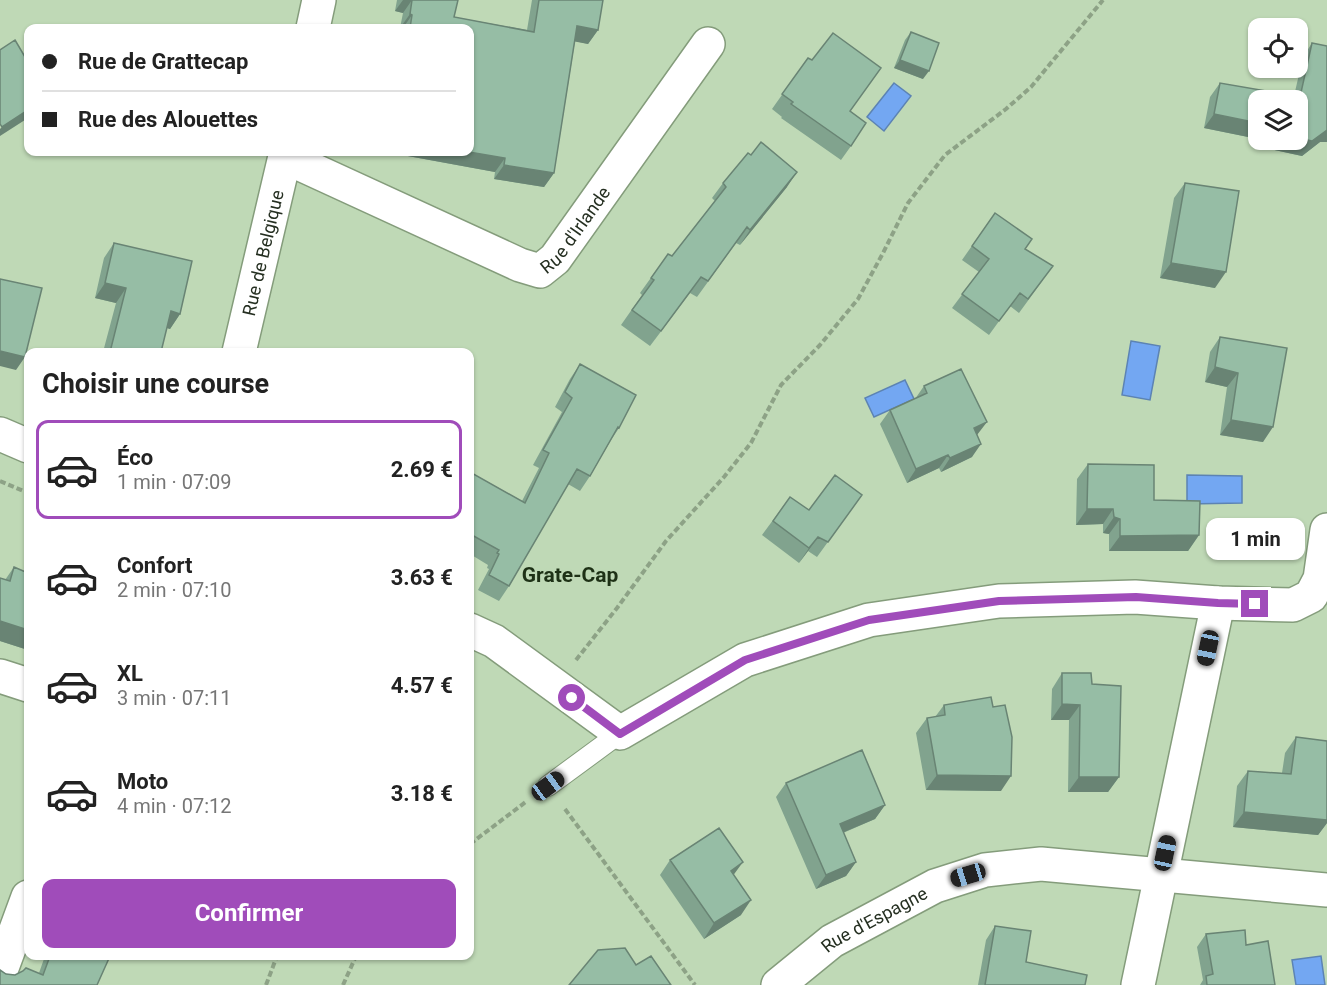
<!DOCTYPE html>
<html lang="fr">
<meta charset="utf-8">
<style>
body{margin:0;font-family:Roboto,sans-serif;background:#f2f2f2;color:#222;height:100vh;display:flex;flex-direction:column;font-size:22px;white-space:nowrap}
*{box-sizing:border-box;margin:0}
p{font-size:20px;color:#767676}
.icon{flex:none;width:33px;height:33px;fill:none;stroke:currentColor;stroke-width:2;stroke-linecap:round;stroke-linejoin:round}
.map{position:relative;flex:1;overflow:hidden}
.panel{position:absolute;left:24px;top:348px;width:450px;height:612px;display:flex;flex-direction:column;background:#fff;border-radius:12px;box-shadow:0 2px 4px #0004}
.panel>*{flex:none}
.guide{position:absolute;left:24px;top:24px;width:450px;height:132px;border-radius:12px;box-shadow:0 2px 4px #0004;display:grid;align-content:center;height:132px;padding:0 18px;background:#fff}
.controls{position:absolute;left:1248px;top:18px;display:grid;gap:12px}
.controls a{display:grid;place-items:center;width:60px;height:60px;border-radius:12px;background:#fff;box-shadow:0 2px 4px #0004;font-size:30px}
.end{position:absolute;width:27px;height:27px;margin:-14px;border:8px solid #a04cba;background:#fff;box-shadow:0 0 0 3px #fff}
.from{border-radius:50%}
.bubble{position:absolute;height:42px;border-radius:12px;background:#fff;box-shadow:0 2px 4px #0004;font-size:20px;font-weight:700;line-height:42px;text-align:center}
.car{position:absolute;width:18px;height:36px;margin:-18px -9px;border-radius:8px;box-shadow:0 0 4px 2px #0007;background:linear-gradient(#222 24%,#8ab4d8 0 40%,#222 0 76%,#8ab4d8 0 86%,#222 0)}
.guide b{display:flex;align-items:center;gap:21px;height:57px;font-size:22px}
.guide b+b{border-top:2px solid #e0e0e0}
.guide i{width:15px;height:15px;background:#222}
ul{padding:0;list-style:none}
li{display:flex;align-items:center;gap:18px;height:99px;margin:0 12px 9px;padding:0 6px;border:3px solid transparent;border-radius:12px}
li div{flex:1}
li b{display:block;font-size:22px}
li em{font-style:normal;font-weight:700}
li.current{border-color:#a04cba}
li>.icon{width:54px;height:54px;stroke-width:1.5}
h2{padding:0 18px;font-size:27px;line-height:72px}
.action{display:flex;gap:12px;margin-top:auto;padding:12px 18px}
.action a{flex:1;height:69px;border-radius:12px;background:#a04cba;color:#fff;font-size:24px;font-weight:700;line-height:69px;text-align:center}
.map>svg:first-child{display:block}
.water{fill:#73a7f2;stroke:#5c83b3;stroke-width:1.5}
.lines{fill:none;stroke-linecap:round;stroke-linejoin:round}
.lane-casing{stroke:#849c7b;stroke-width:22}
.street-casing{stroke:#849c7b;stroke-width:36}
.path{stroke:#8da286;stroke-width:4;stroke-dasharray:6 3;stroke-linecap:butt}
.lane{stroke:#fff;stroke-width:20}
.street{stroke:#fff;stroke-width:33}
.wall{fill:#81a38e}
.shaded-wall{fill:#698474}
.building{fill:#96bda5;stroke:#698474;stroke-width:1.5}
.route{stroke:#a04cba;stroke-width:8}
.labels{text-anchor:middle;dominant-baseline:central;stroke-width:4.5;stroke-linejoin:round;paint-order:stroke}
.street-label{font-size:18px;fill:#252f21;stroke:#bfd9b6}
.quarter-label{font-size:21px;font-weight:bold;fill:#1e3116;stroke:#bfd9b6}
</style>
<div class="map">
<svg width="1327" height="985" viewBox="0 0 1327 985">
<rect width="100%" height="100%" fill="#bfd9b6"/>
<path class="water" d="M894,83L911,96L884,131L867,117Z
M1131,341L1160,346L1150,400L1122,395Z
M905,380L914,399L874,417L865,398Z
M1187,475L1242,476V503L1187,504Z
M1321,956L1325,985H1296L1292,960Z"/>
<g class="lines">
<defs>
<path id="lane" d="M548,786L620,733"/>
<g id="street">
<path d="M313,28L319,0"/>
<path id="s1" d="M285,157L520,265L540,271L555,259L708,44"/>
<path id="s2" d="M239,352L286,152"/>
<path d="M0,434L28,446"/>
<path d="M470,630L494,641L620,733L745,660L869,620L999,601L1135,597L1218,603L1293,605L1311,596L1320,579L1327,530"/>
<path d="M0,676L28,685"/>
<path d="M0,973L28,897"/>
<path id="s3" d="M778,985L832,941L935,886L985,870L1041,864L1327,890"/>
<path d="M1138,985L1218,603"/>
</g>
</defs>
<use href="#lane" class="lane-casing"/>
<use href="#street" class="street-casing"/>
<path class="path" d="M0,481L28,493
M576,660L617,608L666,541L724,477L751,443L781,385L820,345L858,299L883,253L908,203L945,155L1006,109L1031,87L1103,0
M565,809L695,985
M470,844L527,801
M266,985L277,956
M343,985L356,956"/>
<use href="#lane" class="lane"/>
<use href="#street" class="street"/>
</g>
<path class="wall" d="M397,0H458L454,17L527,30L532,0H603L598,30L588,44L575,41L554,173L544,187L494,179L495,172L386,152H470V28H400L403,13L395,11Z
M911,32L923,79L894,68L905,40Z
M1312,43L1327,46V142H1320L1302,156L1265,148L1261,140H1259H1298L1258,100V139L1204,128L1210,97L1220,83L1294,96L1303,57Z
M808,58L850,111L851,146L841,160L781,118L782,117L772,109Z
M723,183L787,187L740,245L736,243L697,297L690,293L650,346L621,325L642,295L640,293L668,254L672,256L715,201L712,198Z
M1185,183L1215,288L1160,278L1174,198Z
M995,213L1025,249L1043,280L1019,313L1010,306L989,335L952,308L979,272L962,260Z
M114,243L180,314L170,329L167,328L161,352H103L116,303L95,298L104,258Z
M1220,337L1287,348L1263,442L1220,435L1227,387L1205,382L1210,352Z
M580,364L619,428L611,440L590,476L580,491L568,484L509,586L499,601L478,590L489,569L487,568L488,565L470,554V472L522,501L539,468L533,465L562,412L555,407L570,379Z
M924,386L977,435L972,457L941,472L939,468L907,483L880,424L890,410L915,399Z
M1088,464L1154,500L1199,535L1188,551H1109V534L1103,533V524L1076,525L1077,479Z
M862,495L817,557L808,551L799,563L762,535L790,497L809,510Z
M14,567L28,650L0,641V578L5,580Z
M1062,673L1119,777L1108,792H1068L1069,720H1051L1052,689Z
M944,705L1001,791L926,790L916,733L927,718L935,717Z
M1296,737L1327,741V823L1318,835L1233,827L1237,786L1248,771L1282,773L1285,753Z
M786,783L885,805L875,819L843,833L856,862L846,876L816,889L776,797Z
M670,860L734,875L741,915L704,939L660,875Z
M995,926L1026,962L1085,985H978L986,940Z
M1206,934L1246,945L1275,985H1200L1203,980L1197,947Z
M45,956H110L97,985L6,974L15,975L39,973Z"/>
<path class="shaded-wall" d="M403,0H412L403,13L395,11Z
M410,14L412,15L403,28H400Z
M577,26L598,30L588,44L567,40Z
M900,60L929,71L923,79L894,68Z
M28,110V118L0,136V129L2,127Z
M1214,114L1258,123V139L1204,128Z
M1327,130V142H1320L1302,156L1265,148L1270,140H1298V138Z
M386,152H469L505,158L495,172Z
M504,165L554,173L544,187L494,179Z
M797,172L787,187L740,245L750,230Z
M1171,263L1226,272L1215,288L1160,278Z
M105,283L126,288L116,303L95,298Z
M171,311L180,314L170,329L161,326Z
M0,351L25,357L16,370L0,366Z
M1215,367L1238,373L1227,387L1205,382Z
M1231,420L1273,427L1263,442L1220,435Z
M987,422L977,435L974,428Z
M981,444L972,457L941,472L950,458Z
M948,455L939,468L907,483L916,469Z
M1087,509H1113L1103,524L1076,525Z
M1114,517L1120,519L1109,534L1103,533Z
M1199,535L1188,551H1109L1120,536Z
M818,537L808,551L799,563L809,548Z
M0,621L28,630V650L0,641Z
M1062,704L1080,705L1069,720H1051Z
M937,775L1011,776L1001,791L926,790Z
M1079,777H1119L1108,792H1068Z
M885,805L875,819L830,838L840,824Z
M1244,812L1327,820V823L1318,835L1233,827Z
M743,862L732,877L731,871Z
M856,862L846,876L816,889L826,875Z
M751,900L741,915L704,939L714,923Z"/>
<path class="building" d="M412,0H458L454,17L534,32L539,0H603L598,30L577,26L554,173L504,165L505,158L469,152L470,28H410L412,15L410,14Z
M911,32L939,43L929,71L900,60Z
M833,33L881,68L850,111L866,123L851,146L791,104L793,102L782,94L808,58L812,60Z
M15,40L28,62V110L2,127L0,124V50Z
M1312,43L1327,46V130L1312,141L1298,138V100H1258V123L1214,114L1220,83L1300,97Z
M761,142L797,172L750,230L747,227L708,281L701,277L661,331L632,310L654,280L651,278L668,254L672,256L726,187L723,183L748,153L751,155Z
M1185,183L1239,191L1226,272L1171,263Z
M995,213L1032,239L1025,249L1053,266L1028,299L1020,293L999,321L962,294L989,259L972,246Z
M114,243L192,261L180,314L171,311L161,352H110L126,288L105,283Z
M0,279L42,288L25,357L0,351Z
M1220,337L1287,348L1273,427L1231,420L1238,373L1215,367Z
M580,364L636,395L619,428L618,427L590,476L577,469L509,586L489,575L499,554L497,553L499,550L470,534V472L525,503L549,453L543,450L572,398L565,392Z
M961,369L987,422L974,428L981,444L950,458L948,455L916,469L890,410L927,393L924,386Z
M1088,464L1154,465V500L1200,501L1199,535L1120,536V519L1114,517L1113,509H1087Z
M835,475L862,495L828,542L818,537L809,548L773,521L790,497L809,510Z
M14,567L28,573V630L0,621V578L10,581Z
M1062,673H1091L1092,684L1121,686L1119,777H1079L1080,705L1062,704Z
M991,697L993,707L1005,705L1012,737L1011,776L937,775L927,718L945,715L944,705Z
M1296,737L1327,741V820L1244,812L1248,771L1291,774Z
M862,750L885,805L840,824L856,862L826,875L786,783Z
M719,828L743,862L731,871L751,900L714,923L670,860Z
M995,926L1031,931L1026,962L1087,975L1085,985H985Z
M1245,930L1246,945L1268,941L1275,985H1207L1206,976L1213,974L1206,934Z
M625,948L636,965L651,956L671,985H569L598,950Z
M50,956H110L97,985H0V970L6,974L15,975L23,971L26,968L43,975Z"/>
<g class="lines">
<path class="route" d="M572,698L620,734L745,660L869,620L999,601L1136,597L1218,603L1255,604"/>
</g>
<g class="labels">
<g class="street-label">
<text stroke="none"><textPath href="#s1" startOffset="334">Rue d'Irlande</textPath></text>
<text stroke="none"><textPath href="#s2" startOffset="102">Rue de Belgique</textPath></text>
<text stroke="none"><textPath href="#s3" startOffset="117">Rue d'Espagne</textPath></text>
</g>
<g class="quarter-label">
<text x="570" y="575">Grate-Cap</text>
</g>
</g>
</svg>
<div class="controls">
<a><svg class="icon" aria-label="locate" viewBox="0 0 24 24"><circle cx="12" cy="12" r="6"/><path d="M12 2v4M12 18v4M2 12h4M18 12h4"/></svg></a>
<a><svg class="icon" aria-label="layers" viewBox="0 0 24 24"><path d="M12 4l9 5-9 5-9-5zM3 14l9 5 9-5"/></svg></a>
</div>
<i class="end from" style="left:572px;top:698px"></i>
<i class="end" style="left:1255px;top:604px"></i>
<div class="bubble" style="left:1206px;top:518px;width:99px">1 min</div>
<i class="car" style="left:1208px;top:648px;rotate:192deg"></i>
<i class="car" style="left:548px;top:786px;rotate:54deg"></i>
<i class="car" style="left:1165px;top:853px;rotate:12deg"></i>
<i class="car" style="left:968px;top:875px;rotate:253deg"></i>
<div class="guide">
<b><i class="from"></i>Rue de Grattecap</b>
<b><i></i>Rue des Alouettes</b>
</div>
<section class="panel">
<h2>Choisir une course</h2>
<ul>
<li class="current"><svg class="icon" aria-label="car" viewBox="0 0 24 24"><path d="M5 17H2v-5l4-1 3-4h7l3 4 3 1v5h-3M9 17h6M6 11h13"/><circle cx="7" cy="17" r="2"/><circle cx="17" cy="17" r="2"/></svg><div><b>Éco</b><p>1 min · 07:09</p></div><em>2.69 €</em></li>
<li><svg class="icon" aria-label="car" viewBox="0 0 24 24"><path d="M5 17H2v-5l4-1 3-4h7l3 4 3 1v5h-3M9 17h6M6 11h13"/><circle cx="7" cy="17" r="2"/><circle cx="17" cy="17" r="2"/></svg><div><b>Confort</b><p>2 min · 07:10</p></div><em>3.63 €</em></li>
<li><svg class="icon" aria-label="car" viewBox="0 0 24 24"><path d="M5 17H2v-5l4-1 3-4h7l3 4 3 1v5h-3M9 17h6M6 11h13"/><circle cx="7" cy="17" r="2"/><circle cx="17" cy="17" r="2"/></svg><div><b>XL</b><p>3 min · 07:11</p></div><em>4.57 €</em></li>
<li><svg class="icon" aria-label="car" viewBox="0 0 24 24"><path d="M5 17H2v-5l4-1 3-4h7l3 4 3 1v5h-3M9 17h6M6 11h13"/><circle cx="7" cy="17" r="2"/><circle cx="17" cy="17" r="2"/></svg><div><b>Moto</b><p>4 min · 07:12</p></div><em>3.18 €</em></li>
</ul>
<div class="action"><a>Confirmer</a></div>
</section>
</div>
